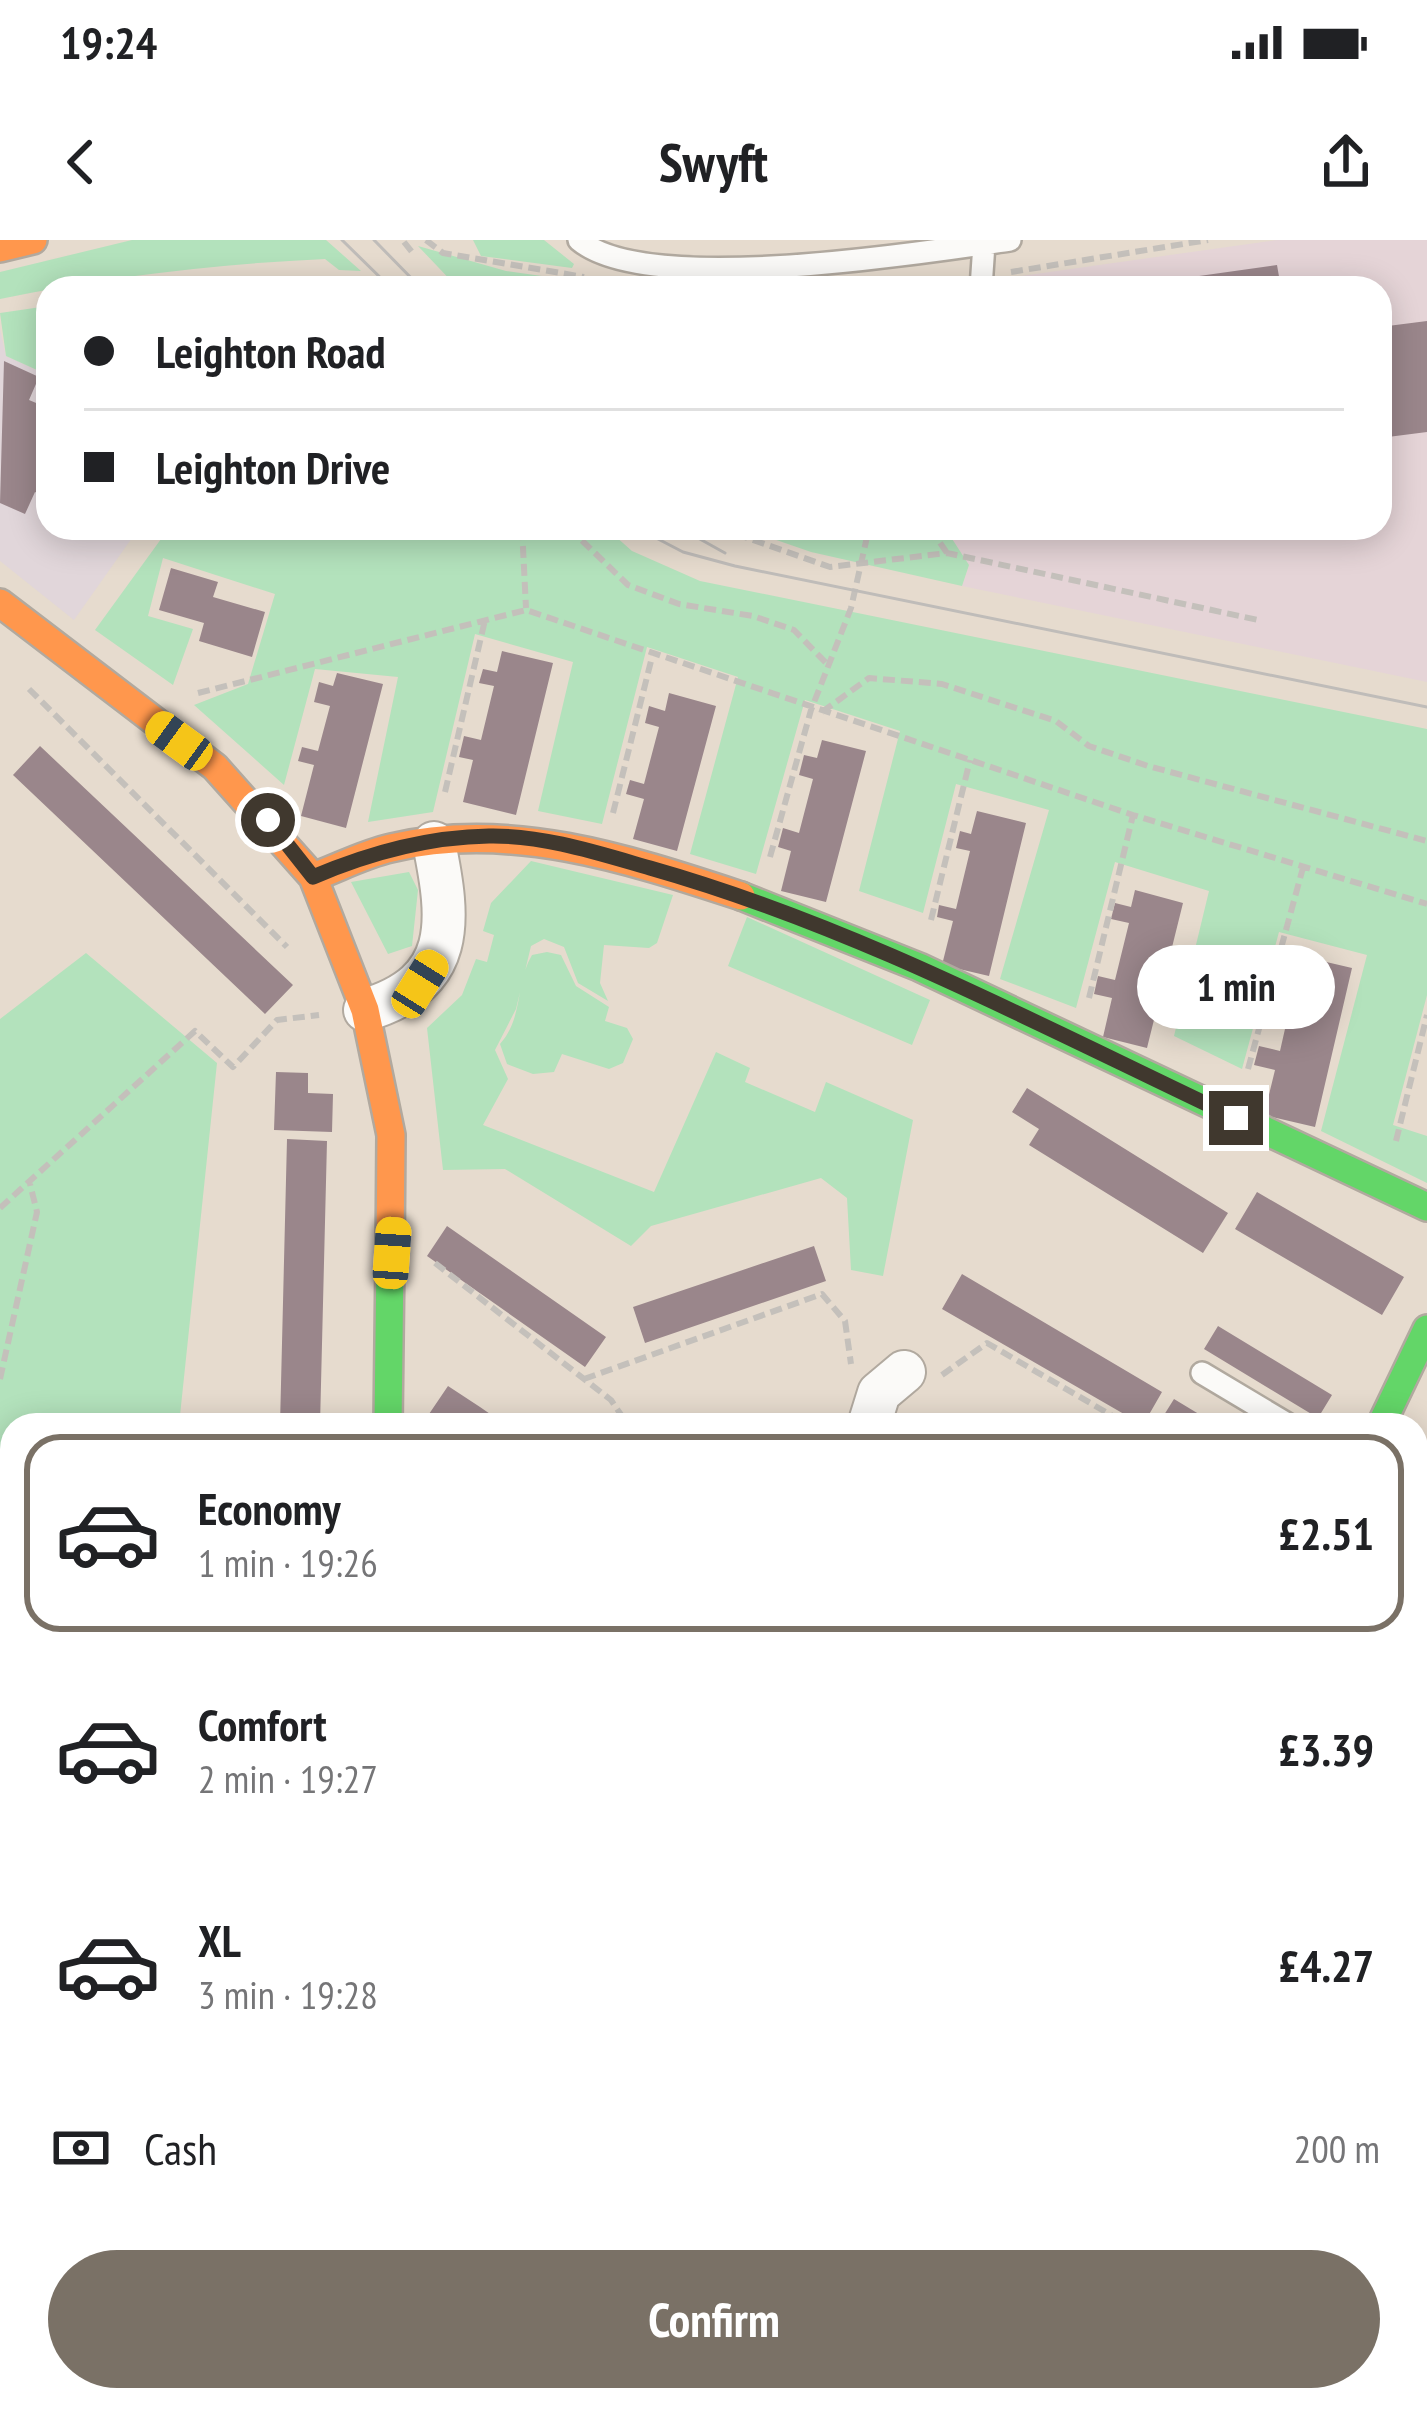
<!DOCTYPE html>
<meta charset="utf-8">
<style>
body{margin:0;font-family:"PT Sans Narrow",sans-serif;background:#f2f2f2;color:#202124;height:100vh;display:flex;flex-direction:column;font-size:45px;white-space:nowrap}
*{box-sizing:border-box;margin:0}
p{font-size:39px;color:#757577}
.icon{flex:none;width:66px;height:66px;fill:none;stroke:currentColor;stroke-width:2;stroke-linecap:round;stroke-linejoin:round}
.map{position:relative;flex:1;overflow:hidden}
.sheet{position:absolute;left:0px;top:1173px;width:1428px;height:999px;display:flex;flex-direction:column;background:#fff;border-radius:36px 36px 0 0;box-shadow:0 6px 30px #0003}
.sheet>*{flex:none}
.top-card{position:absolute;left:36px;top:36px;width:1356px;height:264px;border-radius:36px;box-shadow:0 6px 30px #0003;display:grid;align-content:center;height:264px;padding:0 48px;background:#fff}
.end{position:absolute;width:54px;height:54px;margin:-27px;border:15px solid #40382e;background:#fff;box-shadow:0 0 0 6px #fff}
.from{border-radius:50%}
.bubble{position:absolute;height:84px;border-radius:42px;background:#fff;box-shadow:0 6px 30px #0003;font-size:39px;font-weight:600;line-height:84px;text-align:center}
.car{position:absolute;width:36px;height:72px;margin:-36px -18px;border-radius:15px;box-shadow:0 0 9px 3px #0007;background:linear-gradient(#f5c518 24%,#345 0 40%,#f5c518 0 76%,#345 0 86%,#f5c518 0)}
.top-card b{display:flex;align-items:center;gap:42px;height:114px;font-size:45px}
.top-card b+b{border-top:3px solid #e0e0e0}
.top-card i{width:30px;height:30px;background:#202124}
ul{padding:21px 0 0;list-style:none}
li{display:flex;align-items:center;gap:36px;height:198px;margin:0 24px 18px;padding:0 24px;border:6px solid transparent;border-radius:36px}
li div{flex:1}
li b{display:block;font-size:45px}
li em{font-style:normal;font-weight:600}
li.selected{border-color:#7a7166}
li>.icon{width:108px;height:108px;stroke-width:1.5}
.pay{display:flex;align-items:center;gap:30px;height:132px;padding:0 48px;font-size:45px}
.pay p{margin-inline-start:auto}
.action{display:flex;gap:24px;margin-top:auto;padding:24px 48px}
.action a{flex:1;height:138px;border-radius:72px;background:#7a7166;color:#fff;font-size:48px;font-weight:600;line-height:138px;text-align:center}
.status{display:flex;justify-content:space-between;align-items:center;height:84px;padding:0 60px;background:#fff;direction:ltr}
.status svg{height:33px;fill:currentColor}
header{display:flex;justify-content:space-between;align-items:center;height:156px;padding:0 48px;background:#fff;font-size:54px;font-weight:600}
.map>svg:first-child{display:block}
.commercial{fill:#e1d6da}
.education{fill:#e5d4d7}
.green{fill:#b3e2bc}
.building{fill:#9a868b}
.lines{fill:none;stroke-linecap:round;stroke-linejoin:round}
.lane-casing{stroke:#b1a99f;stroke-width:26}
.street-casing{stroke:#b1a99f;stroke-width:46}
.fast-casing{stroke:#b1a99f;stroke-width:32}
.slow-casing{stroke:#b1a99f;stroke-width:32}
.path{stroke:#c4c0bb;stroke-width:6;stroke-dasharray:12 6;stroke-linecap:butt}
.lane{stroke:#fbfaf8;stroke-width:21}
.street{stroke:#fbfaf8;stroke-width:42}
.fast{stroke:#63d668;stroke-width:27}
.slow{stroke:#ff974d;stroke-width:27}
.tram{stroke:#bfbcb9;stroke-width:3}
.route{stroke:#40382e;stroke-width:15}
</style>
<div class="status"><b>19:24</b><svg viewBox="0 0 49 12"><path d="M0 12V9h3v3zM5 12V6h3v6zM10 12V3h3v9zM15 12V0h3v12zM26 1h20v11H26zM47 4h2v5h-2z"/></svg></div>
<header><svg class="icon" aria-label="back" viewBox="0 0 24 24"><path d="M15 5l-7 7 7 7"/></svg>Swyft<svg class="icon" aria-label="share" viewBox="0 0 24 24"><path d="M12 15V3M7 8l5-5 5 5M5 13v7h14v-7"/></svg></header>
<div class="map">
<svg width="1427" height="2171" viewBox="0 0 1427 2171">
<rect width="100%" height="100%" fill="#e6dbce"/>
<path class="commercial" d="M0,89L6,116L48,135V288H139L74,380L0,321Z"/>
<path class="education" d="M1277,0H1427V442L962,346L969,325L945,288H1380V48H935Z"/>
<path class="green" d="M132,0H326L361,31L339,30L325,19C215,24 106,37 0,59V32Z
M473,0H544L574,24L572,28L481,16Z
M418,6L506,31L627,48H458Z
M48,66V135L6,116L0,73Z
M169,288H606L632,311L700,341L1427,489V755L1393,885L1427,896V943L1321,891L1367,715L1279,692L1242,829L1174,796L1209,651L1115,622L1076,768L1000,739L1049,570L956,544L923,673L859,651L900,491L805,460L756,634L690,614L738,437L647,407L602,584L538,571L573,422L475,394L433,572L368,582L398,437L315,429L284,545L194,465L248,444L275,354L163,318L148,376L193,389L173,445L95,390Z
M742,288H945L969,325L962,346L811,312Z
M531,621L673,655L657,703L649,708L604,705L600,743L608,761L578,743L564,707L544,699L531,706L516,769L495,810L508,839L483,885L654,952L716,812L750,828L745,842L815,872L826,842L913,880L883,1036L851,1030L847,958L821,938L651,986L631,1006L505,929L443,930L427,788L462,755L476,719L487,722L494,695L483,691L491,663Z
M409,632L418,650L412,706L388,714L351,642Z
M747,677L930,760L912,805L728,726Z
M547,712L561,715L576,746L609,767L605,781L627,788L633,799L623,823L609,829L562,814L554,832L533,834L507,824L500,804C524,777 515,743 532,715Z
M86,713L217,823L179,1185H12V1883L7,1889L12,1893V2160H320L333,2171H0V779Z
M577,2160H1148L1172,2171H726L721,2164L722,2171H576Z"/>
<path class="building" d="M1277,25L1281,48H1135V45Z
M1427,81V192L1380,198V87Z
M4,121L39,137L29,160L48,168L41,185L48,188V258L35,252L25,274L0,263Z
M171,328L218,342L213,357L265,372L252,417L199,401L204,383L159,370Z
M502,411L553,423L516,575L463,562L473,520L459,517L464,496L481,500L494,446L479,443L483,429L497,432Z
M337,433L383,444L346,588L301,576L314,525L298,521L302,507L318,511L330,466L314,462L319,442L333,446Z
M669,453L716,466L677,611L633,599L644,559L626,554L630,540L644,544L659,487L645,483L649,466L665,471Z
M822,500L866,511L826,662L781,651L791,611L778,607L783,588L799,593L813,539L799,535L804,515L817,518Z
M40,506L293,745L265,774L13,535Z
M977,571L1026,583L989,736L942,725L953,681L937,677L939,665L956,669L970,611L956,608L960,591L971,594Z
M1135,650L1183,663L1147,808L1103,797L1112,758L1094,754L1098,736L1115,740L1129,683L1111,679L1115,663L1131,667Z
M1305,717L1352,728L1315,887L1264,875L1275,830L1254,825L1259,806L1280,811L1292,758L1275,754L1279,735L1300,740Z
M276,832L308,833V853L333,854L332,892L274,890Z
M1027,848L1228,973L1203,1013L1029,905L1039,889L1012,872Z
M287,899L327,901L320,1185H280Z
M1257,952L1404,1037L1382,1075L1235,989Z
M447,986L606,1097L585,1127L427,1016Z
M814,1006L826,1041L645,1103L633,1067Z
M962,1034L1162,1152L1143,1185L942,1069Z
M1218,1086L1332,1155L1318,1178L1204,1109Z
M448,1146L480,1167L506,1185H439L427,1177Z
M1174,1159L1217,1185L1159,1183Z
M643,1173L839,1177L838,1185H642Z
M1416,1304L1427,1310V1354L1416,1348Z
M1416,1451L1427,1459V1501L1416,1494Z
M1417,1714L1427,1744V1773L1416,1777Z
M413,2160H446L481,2171H410Z
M1389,2160L1411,2165L1409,2171H1308L1270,2162Z"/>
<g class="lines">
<defs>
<path id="lane" d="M579,0C646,57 920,13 1010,0
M981,48L984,4
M1202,1133L1289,1185"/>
<path id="street" d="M365,770C457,743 450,681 434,603
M869,1185L879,1153L904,1132
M1416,1872L1427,1867
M1416,2110L1427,2112"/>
<path id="fast" d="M741,656L919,727L1427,967
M388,1185L390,1018
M1381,1185L1427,1089
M681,2160L688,2171"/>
<path id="slow" d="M0,8L33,0
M0,363L215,527L313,637L365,770L391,895L390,1018
M313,637C338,628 364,614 391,608C511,580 628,619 741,656"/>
</defs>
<use href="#lane" class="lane-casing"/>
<use href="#street" class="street-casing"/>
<use href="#fast" class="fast-casing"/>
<use href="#slow" class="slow-casing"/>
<path class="path" d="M426,0L443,13L584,37
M404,2L412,12
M1011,32L1208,0
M363,47L365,48
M522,288L526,368
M569,288L628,345L679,364L753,376L794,390L829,426
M719,288L830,327L947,313L1258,380
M930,288L947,313
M29,449L287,707
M198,453L526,370L1133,575L1427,664
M822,472L869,438L942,444L1056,481L1089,506L1148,526L1427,601
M445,552L485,380
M613,573L653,413
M770,617L811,470L851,368L869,288
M931,680L970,520
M1089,758L1133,575
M1248,829L1304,624
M1396,901L1427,775
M0,968L195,791L233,827L277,780L319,775
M435,1023L611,1160L628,1185
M942,1135L987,1103L1128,1185
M0,1139L37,972L30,944
M584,1139L822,1054L845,1081L851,1124
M1416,1353L1427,1359
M1416,1504L1424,1510
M0,1702L12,1677
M1416,2035L1427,2037
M0,2128L12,2136
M49,2160L89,2171"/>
<use href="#lane" class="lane"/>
<use href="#street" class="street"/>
<use href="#fast" class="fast"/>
<use href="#slow" class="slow"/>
<path class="tram" d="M342,0L391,48
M374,0L421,48
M637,288L683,312L735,326L1427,467
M680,288L725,313"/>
</g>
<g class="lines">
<path class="route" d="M268,580L313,637C369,613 428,597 489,596C543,595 598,613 650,628C855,686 1043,787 1236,878"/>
</g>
</svg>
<i class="end from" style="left:268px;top:580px"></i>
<i class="end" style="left:1236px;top:878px"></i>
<div class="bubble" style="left:1137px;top:705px;width:198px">1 min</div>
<i class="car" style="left:179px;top:501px;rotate:306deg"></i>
<i class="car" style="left:420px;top:744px;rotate:32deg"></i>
<i class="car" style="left:392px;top:1013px;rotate:4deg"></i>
<div class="top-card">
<b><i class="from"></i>Leighton Road</b>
<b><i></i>Leighton Drive</b>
</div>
<section class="sheet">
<ul>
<li class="selected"><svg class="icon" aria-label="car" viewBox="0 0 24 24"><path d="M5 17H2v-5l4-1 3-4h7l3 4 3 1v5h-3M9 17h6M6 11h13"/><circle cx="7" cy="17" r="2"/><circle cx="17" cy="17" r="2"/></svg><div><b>Economy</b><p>1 min · 19:26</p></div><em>£2.51</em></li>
<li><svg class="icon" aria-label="car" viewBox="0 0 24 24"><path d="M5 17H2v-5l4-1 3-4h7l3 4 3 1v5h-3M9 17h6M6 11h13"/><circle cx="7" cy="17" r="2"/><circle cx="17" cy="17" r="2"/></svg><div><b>Comfort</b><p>2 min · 19:27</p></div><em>£3.39</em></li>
<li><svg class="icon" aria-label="car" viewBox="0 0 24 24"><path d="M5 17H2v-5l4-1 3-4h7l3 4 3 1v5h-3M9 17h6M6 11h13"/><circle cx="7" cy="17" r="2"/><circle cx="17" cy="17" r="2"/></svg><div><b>XL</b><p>3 min · 19:28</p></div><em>£4.27</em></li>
</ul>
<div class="pay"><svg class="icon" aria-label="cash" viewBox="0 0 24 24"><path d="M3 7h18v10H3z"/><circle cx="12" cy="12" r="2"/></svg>Cash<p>200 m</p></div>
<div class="action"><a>Confirm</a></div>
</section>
</div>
